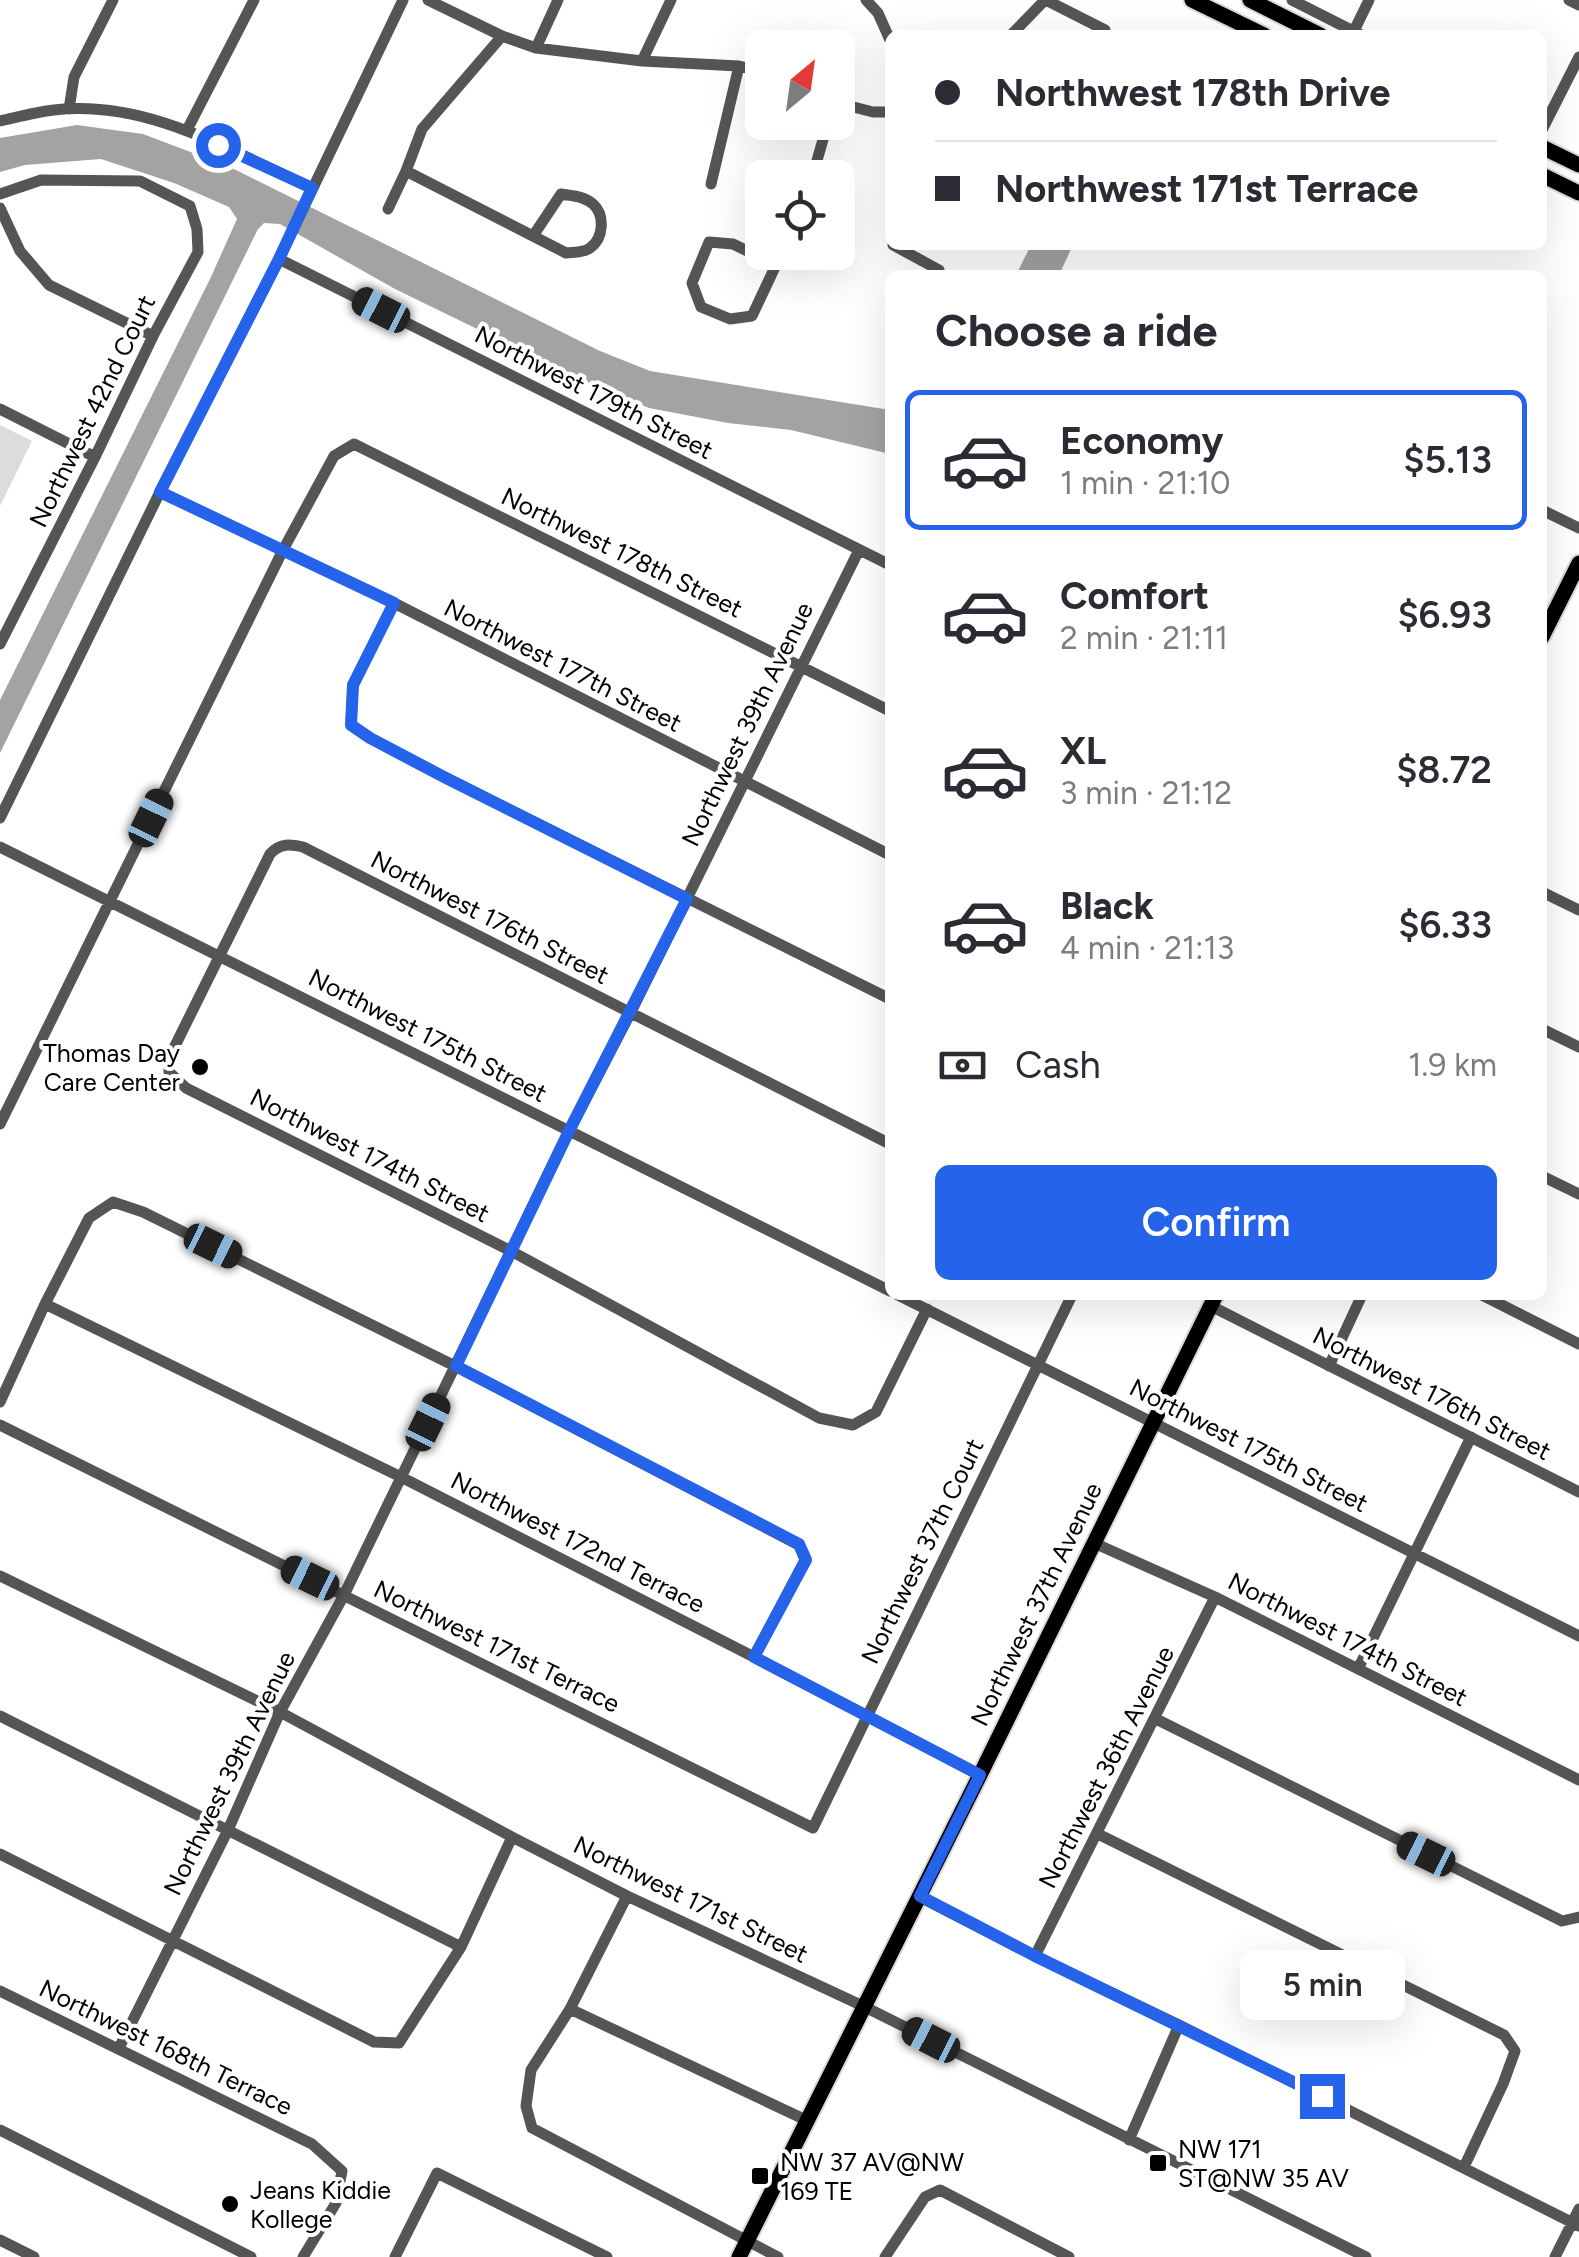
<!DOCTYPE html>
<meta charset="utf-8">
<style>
body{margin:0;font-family:Figtree,sans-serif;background:#f2f2f3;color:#2b2b33;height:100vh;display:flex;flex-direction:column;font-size:38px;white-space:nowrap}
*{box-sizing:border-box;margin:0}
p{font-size:32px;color:#7c7c81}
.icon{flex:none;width:55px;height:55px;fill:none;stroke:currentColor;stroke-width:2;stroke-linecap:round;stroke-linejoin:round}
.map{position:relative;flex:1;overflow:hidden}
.side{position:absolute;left:885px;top:270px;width:662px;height:1030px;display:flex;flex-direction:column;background:#fff;border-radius:15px;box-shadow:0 10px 40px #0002}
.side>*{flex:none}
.hud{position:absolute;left:885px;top:30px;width:662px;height:220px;border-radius:15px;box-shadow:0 10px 40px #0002;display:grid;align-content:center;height:220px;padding:0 50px;background:#fff}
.needle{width:65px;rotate:29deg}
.controls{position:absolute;left:745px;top:30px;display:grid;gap:20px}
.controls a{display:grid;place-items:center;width:110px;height:110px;border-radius:15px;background:#fff;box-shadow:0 10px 40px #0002;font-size:50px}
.end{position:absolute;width:45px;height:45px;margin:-22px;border:12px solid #2563eb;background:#fff;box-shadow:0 0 0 5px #fff}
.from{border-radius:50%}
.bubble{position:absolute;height:70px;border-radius:15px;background:#fff;box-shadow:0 10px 40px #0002;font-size:32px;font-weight:600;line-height:70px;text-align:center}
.car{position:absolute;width:30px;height:60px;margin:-30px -15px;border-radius:12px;box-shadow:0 0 8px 2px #0007;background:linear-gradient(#222 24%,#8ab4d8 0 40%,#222 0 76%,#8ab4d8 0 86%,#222 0)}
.hud b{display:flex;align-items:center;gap:35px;height:95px;font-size:38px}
.hud b+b{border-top:2px solid #e1e1e2}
.hud i{width:25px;height:25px;background:#2b2b33}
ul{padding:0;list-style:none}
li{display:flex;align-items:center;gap:30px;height:140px;margin:0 20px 15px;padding:0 30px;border:5px solid transparent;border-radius:15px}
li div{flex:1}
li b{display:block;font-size:38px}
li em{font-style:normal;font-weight:600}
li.on{border-color:#2563eb}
li>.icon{width:90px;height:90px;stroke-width:1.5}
h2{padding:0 50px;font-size:45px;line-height:120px}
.pay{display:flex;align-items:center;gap:25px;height:110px;padding:0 50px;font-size:38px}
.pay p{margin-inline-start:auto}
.cta{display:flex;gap:20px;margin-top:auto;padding:20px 50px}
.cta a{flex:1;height:115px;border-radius:15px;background:#2563eb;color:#fff;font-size:40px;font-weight:600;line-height:115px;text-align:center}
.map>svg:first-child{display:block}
.green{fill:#dcdcdc}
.water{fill:#a3a3a3}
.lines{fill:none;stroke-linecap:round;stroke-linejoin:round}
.major-casing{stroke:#dbdbdb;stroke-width:19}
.minor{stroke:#555;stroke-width:11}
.major{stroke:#000;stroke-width:15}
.route{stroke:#2563eb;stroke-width:12}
.poi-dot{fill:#000;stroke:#fff;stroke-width:4}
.labels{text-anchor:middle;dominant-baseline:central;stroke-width:8;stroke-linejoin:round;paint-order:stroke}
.street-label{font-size:25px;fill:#000;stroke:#fff}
.poi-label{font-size:25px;fill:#000;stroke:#fff;text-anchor:start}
</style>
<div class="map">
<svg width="1579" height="2257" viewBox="0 0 1579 2257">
<rect width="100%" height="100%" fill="#fff"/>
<path class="green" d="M0,425L32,441L0,506Z"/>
<path class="water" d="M77,125L143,134L230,167L600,351L650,371L890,410V454L791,430L728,423L649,408L582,380L395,289L280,224L264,223L258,229L0,753V700L210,279L237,219L229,207L174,183L101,159L25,165L0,172V138Z
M1031,245H1073L1059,275H1016Z"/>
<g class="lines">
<defs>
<path id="major" d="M1192,0L1264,35
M1250,0L1320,35
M1542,147L1579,165
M1542,175L1579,193
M1542,637L1579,563
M739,2257L980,1775L1216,1295"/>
</defs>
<use href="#major" class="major-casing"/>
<path class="minor" d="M428,0L502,36L536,48L642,61L739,66L762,72
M866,0L878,13L890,40
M1046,0L1105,30
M1292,0L1361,35
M1569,0L1579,5
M1011,35L1045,0
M1352,35L1369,0
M502,36L422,129L406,171L566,253C573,252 584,253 590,248C604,238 605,215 593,204C584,196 572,196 561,194L533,236
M536,48L558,0
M642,61L671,0
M838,103L873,112H890
M69,109L74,77L113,0
M0,121C18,117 36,112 54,110C147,99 230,151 312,188
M187,130L254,0
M1542,130L1579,57
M812,178L828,122
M711,184L739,66
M0,194L41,180L140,181L190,206L197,229L198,252L153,336L95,457L0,644
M0,208L20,251L49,285L153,336
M388,209L406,171
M709,242L733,244L776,265L752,316L730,319L701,307L692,283Z
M893,245L939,270
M279,259L890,565
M0,409L95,457
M160,492L394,603L890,855
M1542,510L1579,528
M394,603L353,685L351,725L370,738L444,777L890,999
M0,818L160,492L279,259L403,0
M0,847L890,1291
M1542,892L1579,910
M1542,1029L1579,1047
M0,1124L283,550L334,456L354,444L890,711
M890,1144L303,847C290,844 280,843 270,854L169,1058V1072L186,1088L511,1251L819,1418L853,1425L876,1412L927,1309
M1542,1176L1579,1194
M898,1295L1579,1636
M1482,1295L1579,1344
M45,1304L401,1477L754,1657L980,1775
M1211,1306L1579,1492
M1329,1366L1362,1295
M0,1402L45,1304L89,1218L113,1202L143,1212L455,1366L799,1545L805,1560L754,1657
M0,1425L813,1828L1072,1295
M1094,1543L1215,1597L1579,1780
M0,1576L280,1712L512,1837L627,1896L865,2007L1366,2257
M1358,1669L1471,1437
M0,1716L461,1947
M1156,1719L1562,1921L1579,1917
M1098,1834L1504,2035L1515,2051L1503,2084L1464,2167
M0,1854L374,2042L399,2043L461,1947L512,1837
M627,1896L570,2009L531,2070L526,2106L532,2128L778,2257
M920,1897L1035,1956L1179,2025L1579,2226
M1035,1956L1215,1597
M0,1991L312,2144L342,2171L336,2203L303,2257
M570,2009L808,2121
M119,2048L228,1830L280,1712L344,1595L569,1131L630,1014L859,550
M0,2130L251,2257
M1129,2140L1179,2025
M0,2240L34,2257
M395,2257L437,2173L607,2257
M885,2257L925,2197L940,2190L1069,2257
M1555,2257L1579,2209"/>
<use href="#major" class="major"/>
</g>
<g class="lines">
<path class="route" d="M218,145L312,188L279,259L160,492L394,603L353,685L351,725L370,738L444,777L687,899L569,1131L456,1366L799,1544L806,1560L754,1657L980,1775L920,1896L1035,1956L1322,2096"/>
</g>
<g class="poi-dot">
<circle cx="200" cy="1067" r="10"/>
<rect x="1148" y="2153" width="20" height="20" rx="5"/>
<rect x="750" y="2166" width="20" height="20" rx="5"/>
<circle cx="230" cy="2204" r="10"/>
</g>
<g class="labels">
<g class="street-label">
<text transform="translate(594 392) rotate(27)">Northwest 179th Street</text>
<text transform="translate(92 411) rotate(-64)">Northwest 42nd Court</text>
<text transform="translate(622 552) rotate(26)">Northwest 178th Street</text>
<text transform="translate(563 665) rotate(27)">Northwest 177th Street</text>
<text transform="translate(747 724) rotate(-64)">Northwest 39th Avenue</text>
<text transform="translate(490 917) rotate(27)">Northwest 176th Street</text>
<text transform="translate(428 1035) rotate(27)">Northwest 175th Street</text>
<text transform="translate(370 1155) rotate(27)">Northwest 174th Street</text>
<text transform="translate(1432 1393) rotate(27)">Northwest 176th Street</text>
<text transform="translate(1249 1445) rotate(27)">Northwest 175th Street</text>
<text transform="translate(578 1542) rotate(27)">Northwest 172nd Terrace</text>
<text transform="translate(922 1551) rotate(-64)">Northwest 37th Court</text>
<text transform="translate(1036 1604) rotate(-64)">Northwest 37th Avenue</text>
<text transform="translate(1348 1639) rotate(27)">Northwest 174th Street</text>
<text transform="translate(497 1646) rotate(26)">Northwest 171st Terrace</text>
<text transform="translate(1106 1767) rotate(-63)">Northwest 36th Avenue</text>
<text transform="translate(229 1773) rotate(-64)">Northwest 39th Avenue</text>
<text transform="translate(691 1899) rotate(26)">Northwest 171st Street</text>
<text transform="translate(166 2047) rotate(26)">Northwest 168th Terrace</text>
</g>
<g class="poi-label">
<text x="180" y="1053" text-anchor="end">Thomas Day<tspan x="180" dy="29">Care Center</tspan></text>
<text x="1178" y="2149">NW 171<tspan x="1178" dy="29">ST@NW 35 AV</tspan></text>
<text x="780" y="2162">NW 37 AV@NW<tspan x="780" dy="29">169 TE</tspan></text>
<text x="250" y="2190">Jeans Kiddie<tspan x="250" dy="29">Kollege</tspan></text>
</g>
</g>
</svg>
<div class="controls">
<a><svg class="needle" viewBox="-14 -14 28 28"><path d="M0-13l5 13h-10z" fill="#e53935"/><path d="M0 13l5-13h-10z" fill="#7c7c81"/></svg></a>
<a><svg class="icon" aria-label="locate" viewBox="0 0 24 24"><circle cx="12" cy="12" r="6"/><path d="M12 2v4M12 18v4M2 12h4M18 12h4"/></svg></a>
</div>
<i class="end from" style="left:218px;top:145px"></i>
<i class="end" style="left:1322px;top:2096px"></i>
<div class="bubble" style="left:1240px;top:1950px;width:165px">5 min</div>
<i class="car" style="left:381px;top:310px;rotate:297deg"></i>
<i class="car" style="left:151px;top:818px;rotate:26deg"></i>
<i class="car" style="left:213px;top:1246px;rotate:116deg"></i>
<i class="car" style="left:428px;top:1422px;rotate:26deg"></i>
<i class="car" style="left:310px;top:1578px;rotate:296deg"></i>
<i class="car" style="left:1426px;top:1854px;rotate:296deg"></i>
<i class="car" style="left:931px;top:2040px;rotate:297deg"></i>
<div class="hud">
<b><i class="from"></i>Northwest 178th Drive</b>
<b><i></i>Northwest 171st Terrace</b>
</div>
<section class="side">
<h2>Choose a ride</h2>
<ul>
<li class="on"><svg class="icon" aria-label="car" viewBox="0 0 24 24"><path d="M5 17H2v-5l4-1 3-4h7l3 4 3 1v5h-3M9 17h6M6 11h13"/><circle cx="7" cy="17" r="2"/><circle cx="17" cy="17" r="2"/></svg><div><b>Economy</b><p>1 min · 21:10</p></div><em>$5.13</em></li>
<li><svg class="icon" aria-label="car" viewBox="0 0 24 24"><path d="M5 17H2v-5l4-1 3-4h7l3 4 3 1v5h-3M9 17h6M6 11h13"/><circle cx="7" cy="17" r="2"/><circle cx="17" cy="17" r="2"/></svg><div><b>Comfort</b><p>2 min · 21:11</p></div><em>$6.93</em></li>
<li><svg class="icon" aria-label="car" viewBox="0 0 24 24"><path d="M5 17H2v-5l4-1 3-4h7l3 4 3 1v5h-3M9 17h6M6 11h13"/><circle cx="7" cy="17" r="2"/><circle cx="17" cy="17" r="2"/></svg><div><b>XL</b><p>3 min · 21:12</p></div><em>$8.72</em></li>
<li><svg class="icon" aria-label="car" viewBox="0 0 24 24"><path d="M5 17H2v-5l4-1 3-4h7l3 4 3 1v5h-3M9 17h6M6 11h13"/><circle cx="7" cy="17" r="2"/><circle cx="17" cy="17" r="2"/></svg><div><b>Black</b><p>4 min · 21:13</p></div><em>$6.33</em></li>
</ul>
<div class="pay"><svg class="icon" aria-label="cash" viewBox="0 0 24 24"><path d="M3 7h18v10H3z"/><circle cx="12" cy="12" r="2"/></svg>Cash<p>1.9 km</p></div>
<div class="cta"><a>Confirm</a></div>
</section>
</div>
